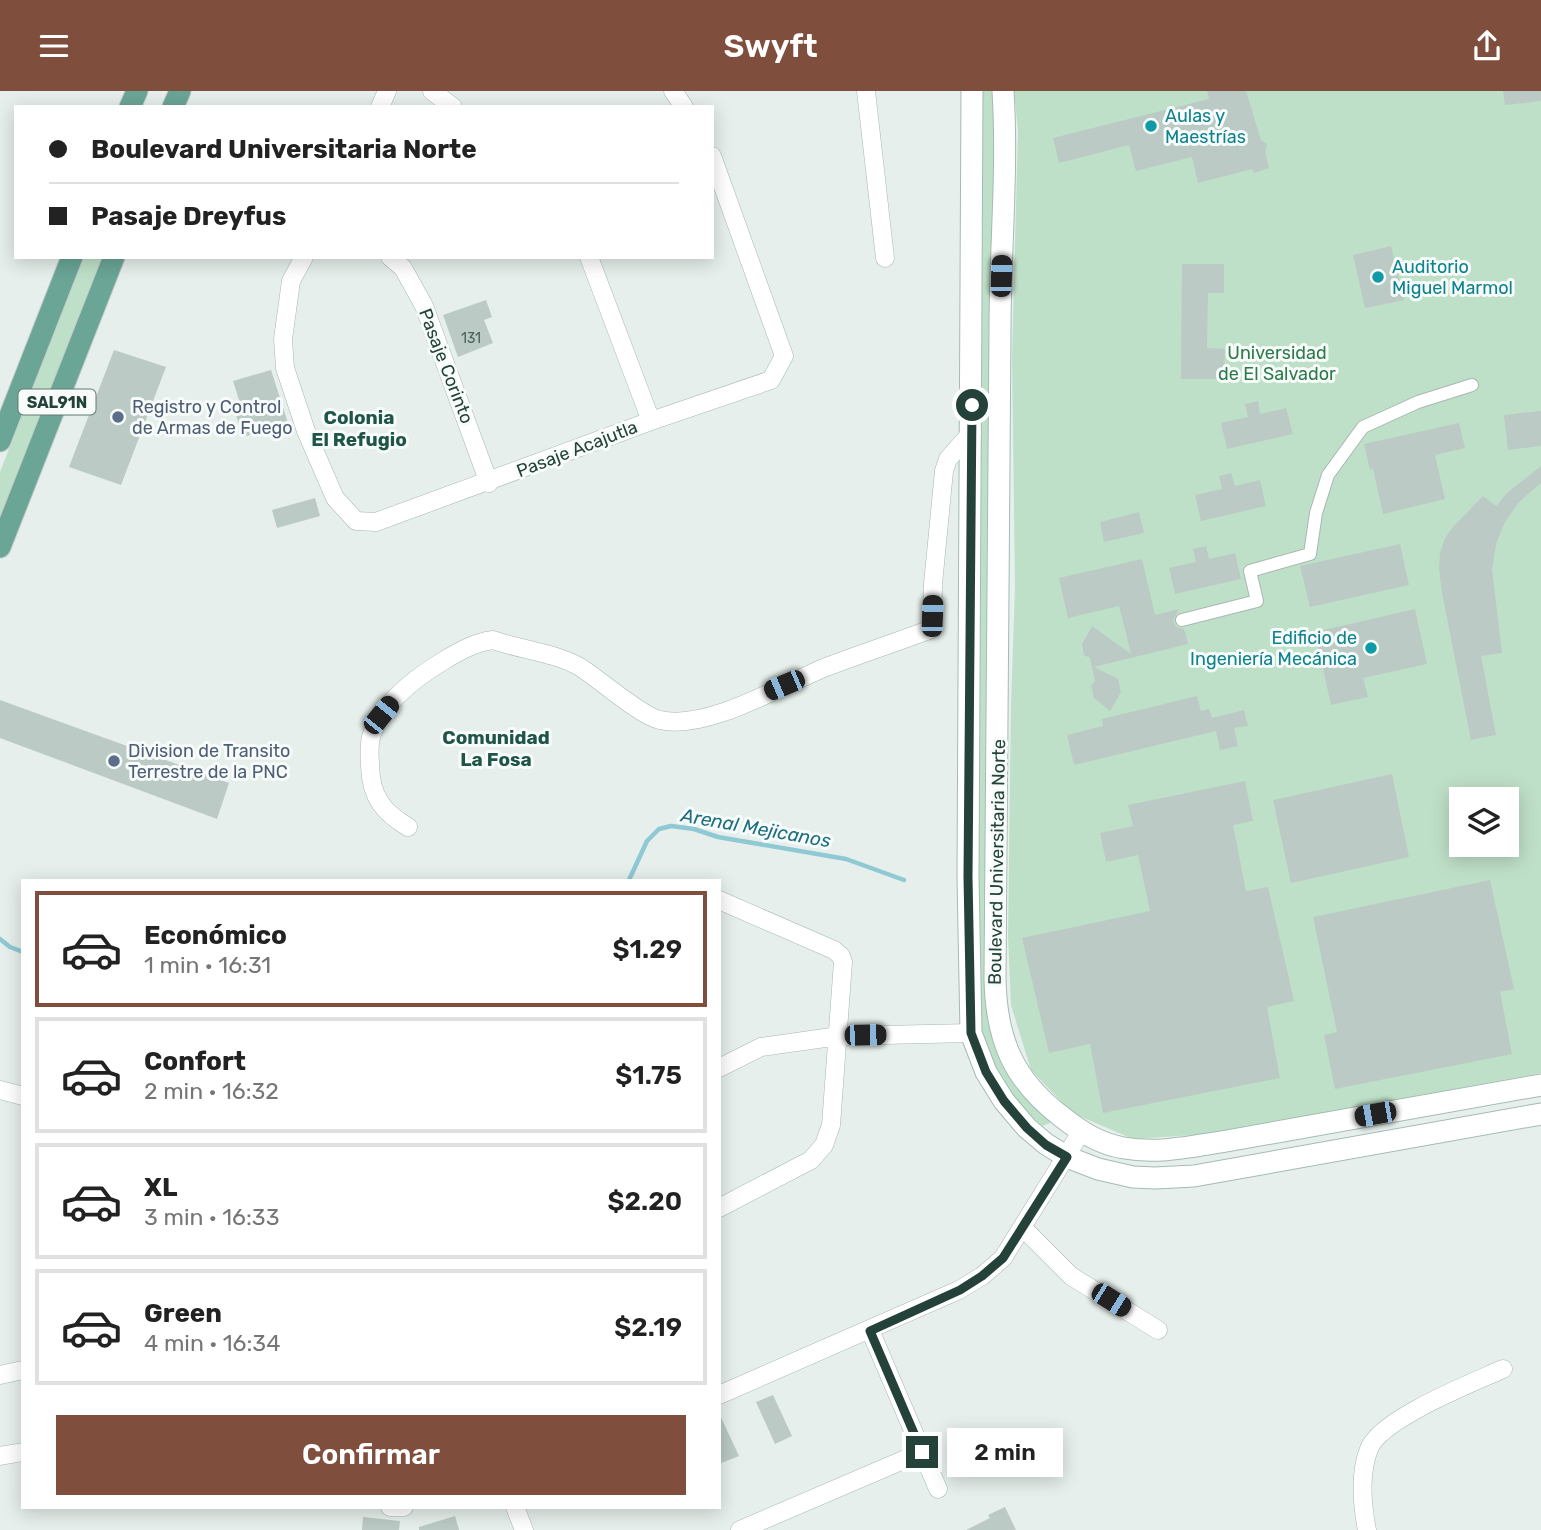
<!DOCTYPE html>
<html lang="es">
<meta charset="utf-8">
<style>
body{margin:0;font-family:Rubik,sans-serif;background:#f6f6f6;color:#222;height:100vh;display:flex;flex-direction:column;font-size:26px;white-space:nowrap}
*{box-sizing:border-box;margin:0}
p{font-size:23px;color:#767676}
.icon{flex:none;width:38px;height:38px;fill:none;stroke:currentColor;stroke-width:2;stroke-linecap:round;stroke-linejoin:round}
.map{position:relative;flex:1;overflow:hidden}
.panel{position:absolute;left:21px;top:788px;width:700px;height:630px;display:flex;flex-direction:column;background:#fff;border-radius:0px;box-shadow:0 4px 18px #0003}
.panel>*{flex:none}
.top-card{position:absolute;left:14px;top:14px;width:700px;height:154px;border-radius:0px;box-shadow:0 4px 18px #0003;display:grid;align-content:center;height:154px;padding:0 35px;background:#fff}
.controls{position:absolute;left:1449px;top:696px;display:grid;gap:14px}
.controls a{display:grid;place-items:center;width:70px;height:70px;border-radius:0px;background:#fff;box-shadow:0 4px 18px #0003;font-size:35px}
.end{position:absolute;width:32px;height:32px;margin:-16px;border:9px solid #24423a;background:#fff;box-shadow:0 0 0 4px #fff}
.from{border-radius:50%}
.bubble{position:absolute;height:49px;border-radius:0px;background:#fff;box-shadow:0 4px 18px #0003;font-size:23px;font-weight:600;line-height:49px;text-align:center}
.car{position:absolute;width:21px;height:42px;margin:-21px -10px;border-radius:9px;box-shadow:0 0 5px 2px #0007;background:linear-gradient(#222 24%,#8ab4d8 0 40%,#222 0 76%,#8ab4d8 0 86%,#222 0)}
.top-card b{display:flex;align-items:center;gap:24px;height:66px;font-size:26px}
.top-card b+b{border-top:2px solid #e0e0e0}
.top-card i{width:18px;height:18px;background:#222}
ul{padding:12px 0 0;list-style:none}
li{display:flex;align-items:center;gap:21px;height:116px;margin:0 14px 10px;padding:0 21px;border:4px solid #e0e0e0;border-radius:0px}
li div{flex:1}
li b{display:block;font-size:26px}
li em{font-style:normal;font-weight:600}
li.on{border-color:#804e3d}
li>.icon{width:63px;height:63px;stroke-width:1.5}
.cta{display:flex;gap:14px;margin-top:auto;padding:14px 35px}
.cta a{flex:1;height:80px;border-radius:0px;background:#804e3d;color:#fff;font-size:28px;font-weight:600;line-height:80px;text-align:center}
header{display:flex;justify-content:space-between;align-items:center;height:91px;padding:0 35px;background:#804e3d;color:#fff;font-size:32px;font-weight:600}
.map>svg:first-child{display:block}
.green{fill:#bfe0c8;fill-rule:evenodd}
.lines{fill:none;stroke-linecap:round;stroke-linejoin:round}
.stream{stroke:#8ec9d4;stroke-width:4.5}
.building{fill:#bbcac4}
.pedestrian-casing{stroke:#a8b8b2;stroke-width:14}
.minor-casing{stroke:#a8b8b2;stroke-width:19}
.secondary-casing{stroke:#a4bbb3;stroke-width:23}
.primary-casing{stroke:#c2cac8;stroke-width:23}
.pedestrian{stroke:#fff;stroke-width:12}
.minor{stroke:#fff;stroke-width:18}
.secondary{stroke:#fff;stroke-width:21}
.primary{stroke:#6aa596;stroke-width:21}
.route{stroke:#24423a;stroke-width:9}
.culture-dot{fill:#0f9aa8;stroke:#f7fbf9;stroke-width:2.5}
.service-dot{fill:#5c6f8a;stroke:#f7fbf9;stroke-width:2.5}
.labels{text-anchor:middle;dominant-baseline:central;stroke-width:6;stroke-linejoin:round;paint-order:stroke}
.number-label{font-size:14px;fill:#4a645c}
.shield{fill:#f7fbf9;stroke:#637a73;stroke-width:2}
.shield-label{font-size:16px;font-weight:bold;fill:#24423a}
.culture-label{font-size:18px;fill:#0d838f;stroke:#f7fbf9;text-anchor:start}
.park-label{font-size:18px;fill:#2d7a4b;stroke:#f7fbf9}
.street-label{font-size:18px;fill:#24423a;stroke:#f7fbf9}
.service-label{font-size:18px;fill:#4e5e75;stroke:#f7fbf9;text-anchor:start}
.neighbourhood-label{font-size:19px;font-weight:bold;fill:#1f5548;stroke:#f7fbf9}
.water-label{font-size:19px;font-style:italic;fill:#1c6f80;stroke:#f7fbf9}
</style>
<header><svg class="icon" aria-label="menu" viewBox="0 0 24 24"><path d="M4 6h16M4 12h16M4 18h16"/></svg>Swyft<svg class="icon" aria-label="share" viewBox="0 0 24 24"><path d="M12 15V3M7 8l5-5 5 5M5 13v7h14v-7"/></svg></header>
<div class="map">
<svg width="1541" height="1439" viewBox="0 0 1541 1439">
<rect width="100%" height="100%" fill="#e6efeb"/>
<path class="green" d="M982,0H994L995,24L989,907L1052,1028L1050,1032L1042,1035C1005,1002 984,965 978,916Z
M1014,0H1541V982L1210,1043L1133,1048L1072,1022L1031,979L1011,914L1008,845L1011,614L1015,496L1012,264L1018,40ZM1461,709H1507V754H1461Z
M84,166H104L0,437V381Z"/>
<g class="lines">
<path class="stream" d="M629,789L647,750L659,738L671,735L694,738L718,746L846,768L904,789
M0,848L10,856L23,861"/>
</g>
<path class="building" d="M1207,0H1246L1261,49L1267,53L1265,60L1269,77L1254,82L1252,78L1198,92L1192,66L1136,80L1129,54L1059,72L1053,47L1209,8Z
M1503,0H1541V10L1505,14Z
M1391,155L1404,209L1365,217L1353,164Z
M1182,173H1224V202H1208L1207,257L1225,258L1224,288H1181Z
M486,209L492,226L484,229L493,252L458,266L443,224Z
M114,259L166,276L121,394L69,376Z
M271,279L288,332L243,346L233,314L240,312L233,290Z
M1258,310L1260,323L1286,317L1293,343L1227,358L1221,332L1248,326L1245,313Z
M1541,320V355L1508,359L1504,324Z
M1459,332L1465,357L1435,364L1445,408L1383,423L1373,378L1370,379L1364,353Z
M1541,375V392L1518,412L1504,433L1496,453L1492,478L1502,562L1481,565L1496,644L1471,649L1442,502L1439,478L1440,462L1445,447L1452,437L1483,405L1496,415L1507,402Z
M1231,382L1235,395L1260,389L1266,415L1201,430L1195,404L1222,398L1219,385Z
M315,407L320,425L277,437L272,419Z
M1139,421L1144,442L1104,451L1100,431Z
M1400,453L1409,494L1310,516L1300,475Z
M1206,455L1209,468L1235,462L1241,488L1175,503L1169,477L1196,471L1193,458Z
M1142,468L1155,524L1179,518L1173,530L1176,536L1184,538L1188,553L1094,576L1118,588L1121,601L1110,620L1094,607L1091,594L1095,590L1090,567L1084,564L1082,553L1092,535L1131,563L1119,515L1068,527L1059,487Z
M1415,518L1427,573L1363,587L1368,606L1331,614L1315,541Z
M1197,605L1201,620L1209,618L1212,627L1244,619L1248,635L1234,637L1238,655L1220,659L1216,640L1074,674L1067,644L1103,635L1102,628Z
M0,609L229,692L217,728L0,647Z
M1392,683L1409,766L1291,792L1273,709Z
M1245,690L1253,730L1233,734L1246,800L1268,796L1294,910L1267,916L1280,987L1103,1022L1090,953L1049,962L1022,847L1150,820L1138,764L1106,771L1100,742L1133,735L1128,714Z
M1490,789L1514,898L1500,901L1512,963L1335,998L1324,944L1337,941L1313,826Z
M773,1304L792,1345L775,1353L756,1311Z
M719,1322L739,1365L719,1373Z
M1005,1416L1016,1439H966L990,1427L988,1424Z
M455,1425L459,1439H419V1436Z
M363,1426L400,1430L399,1439H362Z"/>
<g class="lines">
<defs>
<path id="pedestrian" d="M1182,529L1257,510L1250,480L1310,463L1316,422L1328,384L1363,336L1418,311L1472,294"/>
<path id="minor" d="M432,0L453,16
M673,0L684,16
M866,0L885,167
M380,16L387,0
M304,166L291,190L283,248L285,277L306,340L335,407L356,430L376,431L651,330L771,289L784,265L712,65
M390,166L403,177L424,215L489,392
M589,166L651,330
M408,736C383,721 371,706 370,675C370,665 368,653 372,643C383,611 415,587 443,570C458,561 475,551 493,549C521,559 553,561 580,576C599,588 642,626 660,629C707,640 782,594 826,576C861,563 896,551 932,538L933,493L944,380L948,368L972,341
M719,809L834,859L841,865L843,871L831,1034L824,1054L811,1069L719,1117
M719,977L761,956L839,945L971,942
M0,999L23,1005
M1022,1136L1071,1185L1158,1239
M870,1239L938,1398
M0,1284L23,1279
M719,1304L959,1199L982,1185L1003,1167L1081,1041
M0,1365L23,1361
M390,1416H404
M515,1416L524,1439
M740,1439L922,1361
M1367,1439C1362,1413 1359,1383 1369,1358C1380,1328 1472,1292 1503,1278"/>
<path id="secondary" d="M972,0L968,786L971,942L986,981L1004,1010L1027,1037L1046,1053L1067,1066L1098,1078L1133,1086L1155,1087L1194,1085L1541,1023
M1003,0C1008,80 1000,159 1000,239C999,455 998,671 995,887C996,948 1013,989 1062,1026C1081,1041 1100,1053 1124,1057C1156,1063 1189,1056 1221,1051L1541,994"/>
<path id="primary" d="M130,16L137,0
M173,16L180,0
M0,350L72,166
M0,456L114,166"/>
</defs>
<use href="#pedestrian" class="pedestrian-casing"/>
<use href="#minor" class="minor-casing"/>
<use href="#secondary" class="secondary-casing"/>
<use href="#primary" class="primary-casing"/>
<use href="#pedestrian" class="pedestrian"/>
<use href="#minor" class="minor"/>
<use href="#secondary" class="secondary"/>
<use href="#primary" class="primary"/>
</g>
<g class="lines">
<path class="route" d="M922,1361L870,1240L960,1199L982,1185L1003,1167L1067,1066L1046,1054L1027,1037L1004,1010L986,981L971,942L968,786L972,314"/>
</g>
<g class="culture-dot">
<circle cx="1151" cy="35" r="7"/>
<circle cx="1378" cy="186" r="7"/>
<circle cx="1371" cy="557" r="7"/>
</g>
<g class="service-dot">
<circle cx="118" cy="326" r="7"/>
<circle cx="114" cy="670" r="7"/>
</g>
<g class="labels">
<g class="number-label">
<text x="471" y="247">131</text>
</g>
<rect class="shield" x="18.5" y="298.5" width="77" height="25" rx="5"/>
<g class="shield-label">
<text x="57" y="311">SAL91N</text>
</g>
<g class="culture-label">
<text x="1165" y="25">Aulas y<tspan x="1165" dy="21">Maestrías</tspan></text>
<text x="1392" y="176">Auditorio<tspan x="1392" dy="21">Miguel Marmol</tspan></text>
<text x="1357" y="547" text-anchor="end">Edificio de<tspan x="1357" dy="21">Ingeniería Mecánica</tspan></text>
</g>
<g class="park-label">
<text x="1277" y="262">Universidad<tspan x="1277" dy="21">de El Salvador</tspan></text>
</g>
<g class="street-label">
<text transform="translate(446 275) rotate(69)">Pasaje Corinto</text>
<text transform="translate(577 358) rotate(-21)">Pasaje Acajutla</text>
<text transform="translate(997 771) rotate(-89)">Boulevard Universitaria Norte</text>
</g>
<g class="service-label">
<text x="132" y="316">Registro y Control<tspan x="132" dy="21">de Armas de Fuego</tspan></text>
<text x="128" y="660">Division de Transito<tspan x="128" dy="21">Terrestre de la PNC</tspan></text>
</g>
<g class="neighbourhood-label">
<text x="359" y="326">Colonia<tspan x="359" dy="22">El Refugio</tspan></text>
<text x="496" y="646">Comunidad<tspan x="496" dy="22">La Fosa</tspan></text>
</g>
<g class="water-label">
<text transform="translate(756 737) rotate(10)">Arenal Mejicanos</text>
</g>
</g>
</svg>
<div class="controls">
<a><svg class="icon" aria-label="layers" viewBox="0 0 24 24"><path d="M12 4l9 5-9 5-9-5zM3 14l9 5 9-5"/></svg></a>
</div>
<i class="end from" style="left:972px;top:314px"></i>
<i class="end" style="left:922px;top:1361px"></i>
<div class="bubble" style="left:947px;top:1337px;width:116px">2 min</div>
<i class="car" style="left:1001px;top:185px;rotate:2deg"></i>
<i class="car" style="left:932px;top:525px;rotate:2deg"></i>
<i class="car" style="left:784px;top:594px;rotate:247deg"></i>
<i class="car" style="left:381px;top:624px;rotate:39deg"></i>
<i class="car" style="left:865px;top:944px;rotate:89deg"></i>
<i class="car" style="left:1375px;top:1023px;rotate:260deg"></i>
<i class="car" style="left:1111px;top:1209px;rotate:122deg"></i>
<div class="top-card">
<b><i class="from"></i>Boulevard Universitaria Norte</b>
<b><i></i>Pasaje Dreyfus</b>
</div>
<section class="panel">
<ul>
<li class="on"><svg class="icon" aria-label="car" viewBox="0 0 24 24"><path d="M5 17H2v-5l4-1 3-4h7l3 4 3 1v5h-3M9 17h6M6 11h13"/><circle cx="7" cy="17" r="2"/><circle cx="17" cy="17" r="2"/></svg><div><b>Económico</b><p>1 min · 16:31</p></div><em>$1.29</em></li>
<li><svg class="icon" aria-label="car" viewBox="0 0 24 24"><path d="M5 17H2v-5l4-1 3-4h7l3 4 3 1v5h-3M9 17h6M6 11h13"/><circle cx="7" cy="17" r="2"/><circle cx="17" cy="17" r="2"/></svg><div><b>Confort</b><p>2 min · 16:32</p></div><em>$1.75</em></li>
<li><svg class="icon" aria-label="car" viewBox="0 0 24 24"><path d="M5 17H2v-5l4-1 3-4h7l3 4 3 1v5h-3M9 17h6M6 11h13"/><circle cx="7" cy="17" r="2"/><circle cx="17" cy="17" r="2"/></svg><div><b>XL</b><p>3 min · 16:33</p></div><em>$2.20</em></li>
<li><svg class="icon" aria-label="car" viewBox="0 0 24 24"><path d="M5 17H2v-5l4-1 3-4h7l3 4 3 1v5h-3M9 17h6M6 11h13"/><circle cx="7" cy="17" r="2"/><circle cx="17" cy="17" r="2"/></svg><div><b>Green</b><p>4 min · 16:34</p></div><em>$2.19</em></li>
</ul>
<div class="cta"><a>Confirmar</a></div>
</section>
</div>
